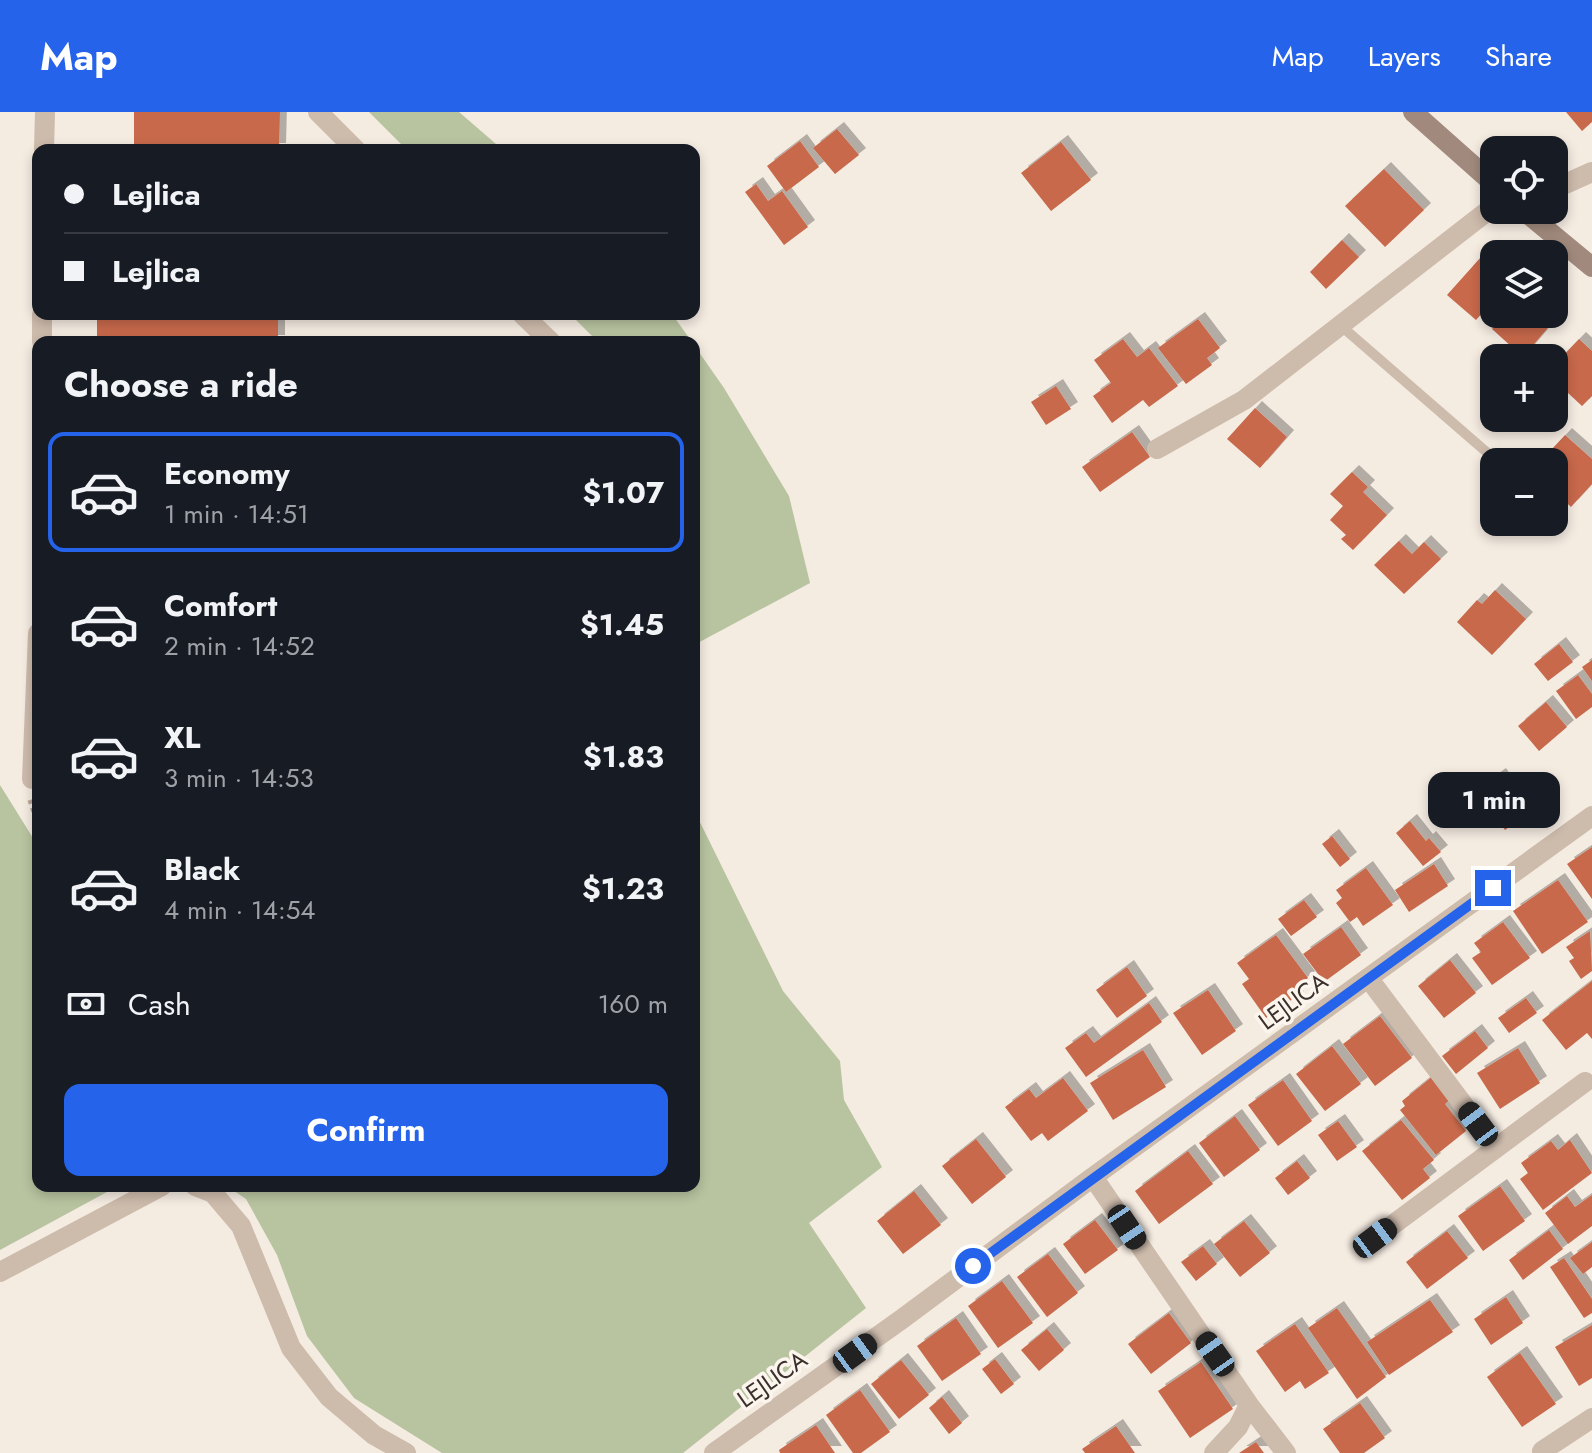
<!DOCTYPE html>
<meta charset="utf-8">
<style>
body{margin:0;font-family:Jost,sans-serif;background:#20242c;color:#f1f3f6;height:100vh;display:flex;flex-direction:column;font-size:30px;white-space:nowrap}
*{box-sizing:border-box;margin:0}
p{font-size:26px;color:#9ea1a6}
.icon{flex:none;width:44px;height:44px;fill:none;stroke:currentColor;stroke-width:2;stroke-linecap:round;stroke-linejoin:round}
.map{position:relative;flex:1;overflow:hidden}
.side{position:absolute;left:32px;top:224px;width:668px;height:856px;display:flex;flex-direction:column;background:#171b24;border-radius:16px;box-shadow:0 4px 12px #0003}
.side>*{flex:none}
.guide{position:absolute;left:32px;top:32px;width:668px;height:176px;border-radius:16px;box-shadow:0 4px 12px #0003;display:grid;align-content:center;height:176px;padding:0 32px;background:#171b24}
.buttons{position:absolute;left:1480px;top:24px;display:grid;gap:16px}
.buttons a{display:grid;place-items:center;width:88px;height:88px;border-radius:16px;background:#171b24;box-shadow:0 4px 12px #0003;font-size:40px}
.end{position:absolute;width:36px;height:36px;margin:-18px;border:10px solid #2563eb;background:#fff;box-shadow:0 0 0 4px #fff}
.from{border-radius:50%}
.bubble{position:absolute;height:56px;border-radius:16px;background:#171b24;box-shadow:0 4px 12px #0003;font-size:26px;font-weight:700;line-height:56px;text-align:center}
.car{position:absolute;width:24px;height:48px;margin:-24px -12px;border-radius:10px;box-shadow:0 0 6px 2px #0007;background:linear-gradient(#222 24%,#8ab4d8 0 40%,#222 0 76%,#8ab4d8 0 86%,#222 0)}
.guide b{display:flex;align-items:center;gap:28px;height:76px;font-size:30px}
.guide b+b{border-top:2px solid #363941}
.guide i{width:20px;height:20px;background:#f1f3f6}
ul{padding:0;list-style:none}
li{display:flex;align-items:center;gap:24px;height:120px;margin:0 16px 12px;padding:0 16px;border:4px solid transparent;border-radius:16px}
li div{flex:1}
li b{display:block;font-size:30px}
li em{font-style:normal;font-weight:700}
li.current{border-color:#2563eb}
li>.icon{width:72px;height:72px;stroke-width:1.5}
h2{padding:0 32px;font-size:36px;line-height:96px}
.pay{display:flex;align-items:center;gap:20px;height:88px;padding:0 32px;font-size:30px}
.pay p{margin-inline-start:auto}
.action{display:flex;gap:16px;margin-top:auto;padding:16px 32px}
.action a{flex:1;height:92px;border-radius:16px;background:#2563eb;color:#fff;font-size:32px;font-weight:700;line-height:92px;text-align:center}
header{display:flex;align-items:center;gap:48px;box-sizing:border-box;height:112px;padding:0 40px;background:#2563eb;color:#fff}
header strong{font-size:38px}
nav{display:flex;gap:44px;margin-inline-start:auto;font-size:28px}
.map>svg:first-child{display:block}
.green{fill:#b8c4a0}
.building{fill:#c8694b;filter:url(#shadow)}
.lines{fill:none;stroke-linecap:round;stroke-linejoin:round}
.path{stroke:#b9a596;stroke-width:5;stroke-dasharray:4 4;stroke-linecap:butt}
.lane{stroke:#cdbbac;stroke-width:10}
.street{stroke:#cdbbac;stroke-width:20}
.secondary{stroke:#a18a7d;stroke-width:20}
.route{stroke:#2563eb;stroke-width:10}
.labels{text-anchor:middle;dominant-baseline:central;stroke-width:7;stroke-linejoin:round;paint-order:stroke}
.street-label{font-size:24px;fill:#3b302b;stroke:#fbf5ee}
</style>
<header>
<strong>Map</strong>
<nav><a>Map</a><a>Layers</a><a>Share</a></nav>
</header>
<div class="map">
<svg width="1592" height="1341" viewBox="0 0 1592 1341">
<defs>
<filter id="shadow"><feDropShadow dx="7" dy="-7" stdDeviation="0" flood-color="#0004"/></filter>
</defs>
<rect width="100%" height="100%" fill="#f4ebe1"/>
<path class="green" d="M369,0H459L503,38H407Z
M570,202H672L692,230H598Z
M694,233L724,276L789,384L810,471L694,533Z
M0,673L38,734V1074H118L0,1138Z
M694,698L783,879L840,949L844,988L882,1055L809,1111L866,1196L683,1341H442L354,1286L307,1224L277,1143L246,1087L227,1074H694Z"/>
<path class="building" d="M134,0H280L279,38H134Z
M1566,0H1592V10L1582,19Z
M837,17L859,43L835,62L813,36Z
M800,29L819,55L786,80L767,54Z
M1061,30L1091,68L1051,99L1021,61Z
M1384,57L1424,98L1385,135L1345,94Z
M756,72L768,89L782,79L808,115L784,133L745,80Z
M1342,128L1359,145L1326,177L1310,160Z
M1481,145L1494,156V188L1476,208L1447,183Z
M97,202H278V230H97Z
M1505,202H1556L1558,204L1523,245L1492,217Z
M1198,207L1220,236L1207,246L1212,253L1186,272L1158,236Z
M1123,227L1137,245L1149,236L1178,274L1149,295L1143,288L1112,311L1093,284L1111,271L1094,248Z
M1579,227L1592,239V284L1582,294L1554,268V253Z
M1056,274L1071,297L1046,313L1031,290Z
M1255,296L1287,325L1260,356L1227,327Z
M1132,320L1150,345L1100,380L1082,355Z
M1565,323L1592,347V372L1571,395L1554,379V350H1540Z
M1352,360L1368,375L1363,380L1387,403L1353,438L1341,427L1346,423L1330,408L1343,394L1330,382Z
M1399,429L1412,442L1424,430L1441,447L1404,482L1374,453Z
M1495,478L1526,507L1492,543L1457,510L1477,488L1482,492Z
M1559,532L1573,550L1548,569L1534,552Z
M1592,548V569L1582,555Z
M1578,563L1592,582V595L1576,607L1556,579Z
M1546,590L1567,615L1539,639L1518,614Z
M1499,663L1507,675L1518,667L1538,694L1505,718L1477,679Z
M1410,709L1426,729L1429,726L1441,740L1423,754L1396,721Z
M1332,724L1350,747L1340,755L1322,732Z
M1592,735V787L1567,752Z
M1434,752L1448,774L1409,800L1395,778Z
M1366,756L1393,793L1363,814L1357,805L1350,810L1336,791L1342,786L1336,778Z
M1558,768L1588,810L1542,842L1513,799Z
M1304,788L1317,805L1291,824L1278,807Z
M1503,810L1530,846L1492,873L1472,846L1481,840L1474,831Z
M1341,815L1361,843L1324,870L1303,842Z
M1590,819L1592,859L1581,867L1569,849L1574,846L1566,835Z
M1276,823L1308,866L1299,873L1304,879L1266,906L1242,872L1249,867L1237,851Z
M1450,848L1476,881L1444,906L1418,874Z
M1127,855L1147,884L1117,906L1096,878Z
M1592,869V927L1587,921L1566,938L1542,908Z
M1208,878L1236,919L1202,943L1173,901Z
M1526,886L1537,901L1509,921L1498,906Z
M1149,891L1162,910L1086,965L1065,936L1086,921L1094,931Z
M1380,904L1412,946L1375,974L1343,932Z
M1475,919L1488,936L1456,962L1442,944Z
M1332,934L1361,972L1325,999L1296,962Z
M1518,936L1540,971L1500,997L1477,961Z
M1143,938L1166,975L1113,1008L1090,971Z
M1433,964L1451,987L1445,992L1466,1019L1436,1043L1400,998L1405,994L1402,989Z
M1063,966L1088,999L1048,1029L1042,1021L1031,1029L1005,995L1029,977L1036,986Z
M1283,968L1312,1009L1278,1034L1248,993Z
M1235,1004L1260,1038L1224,1065L1199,1031Z
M1401,1008L1434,1048L1423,1057L1430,1066L1402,1088L1362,1039Z
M1338,1009L1357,1035L1337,1049L1318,1023Z
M976,1027L1006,1065L972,1092L942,1054Z
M1570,1028L1592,1061L1543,1098L1520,1067L1528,1061L1521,1051L1551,1029L1558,1038Z
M1188,1039L1213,1072L1159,1112L1135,1079Z
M1297,1049L1310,1066L1288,1083L1275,1066Z
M1500,1074L1525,1109L1483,1139L1458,1104Z
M914,1079L941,1113L903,1142L877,1109Z
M1592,1083V1114L1568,1132L1545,1101L1567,1084L1575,1095Z
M1095,1108L1118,1138L1085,1162L1063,1132Z
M1244,1109L1270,1141L1240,1165L1214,1132Z
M1549,1118L1563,1137L1523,1168L1509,1148Z
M1447,1119L1468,1146L1427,1177L1406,1150Z
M1592,1130V1155L1583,1162L1570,1146Z
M1203,1134L1217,1152L1196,1169L1181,1150Z
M1048,1142L1078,1181L1047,1205L1017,1165Z
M1564,1146L1592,1187V1201L1584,1206L1550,1155Z
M1002,1169L1033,1211L998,1236L968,1194Z
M1506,1185L1523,1211L1491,1233L1474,1207Z
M1430,1188L1453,1220L1389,1263L1367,1230Z
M1337,1196L1386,1265L1357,1287L1308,1216Z
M1169,1201L1191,1231L1151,1262L1128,1232Z
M956,1206L981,1242L942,1269L917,1234Z
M1295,1212L1329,1261L1305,1277L1300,1269L1285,1280L1256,1239Z
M1592,1213V1266L1579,1274L1555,1235Z
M1047,1217L1064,1238L1039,1259L1021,1238Z
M1520,1241L1556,1292L1522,1315L1487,1265Z
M995,1247L1014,1272L1001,1282L982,1257Z
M901,1248L929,1283L899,1307L871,1272Z
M1201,1250L1233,1297L1190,1326L1158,1279Z
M860,1278L890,1320L861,1341H853L826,1303Z
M942,1285L962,1311L949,1322L929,1296Z
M1360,1291L1385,1326L1364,1341H1340L1323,1317Z
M816,1313L835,1341H780L779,1338Z
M1116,1314L1135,1341H1085L1082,1337Z
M1256,1330L1264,1341H1239Z"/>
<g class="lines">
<path class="path" d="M30,688L38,713"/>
<path class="lane" d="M1340,213L1498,350"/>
<path class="street" d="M318,0L356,38
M44,38L45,0
M1554,77L1592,60
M522,202L551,230
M42,230V202
M1157,337L1244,288L1494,94
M32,667L38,521
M1369,867L1496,1036
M195,1074L213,1081L241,1114L291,1236L329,1285L374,1323L406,1341
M1375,1126L1585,970
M0,1160L162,1074
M1249,1293L1286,1341
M1542,1339L1592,1306
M714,1341L902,1207L1093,1065
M1214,1341L1238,1315L1249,1293L1093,1065L1592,704"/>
<path class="secondary" d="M1413,0L1494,72
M1523,98L1592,155"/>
</g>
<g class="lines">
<path class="route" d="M973,1154L1493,776"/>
</g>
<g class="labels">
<g class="street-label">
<text transform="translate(1293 889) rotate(-36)">LEJLICA</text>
<text transform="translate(772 1267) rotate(-35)">LEJLICA</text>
</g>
</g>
</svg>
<div class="buttons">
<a><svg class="icon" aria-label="locate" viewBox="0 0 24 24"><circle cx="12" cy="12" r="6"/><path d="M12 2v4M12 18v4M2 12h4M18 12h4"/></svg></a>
<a><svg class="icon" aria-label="layers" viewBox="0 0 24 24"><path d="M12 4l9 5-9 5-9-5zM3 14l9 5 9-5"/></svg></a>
<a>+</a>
<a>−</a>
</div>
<i class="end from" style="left:973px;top:1154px"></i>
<i class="end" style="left:1493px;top:776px"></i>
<div class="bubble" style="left:1428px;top:660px;width:132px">1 min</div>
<i class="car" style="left:1478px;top:1012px;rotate:323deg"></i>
<i class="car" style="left:1127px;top:1115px;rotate:146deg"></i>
<i class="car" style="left:1375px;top:1126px;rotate:53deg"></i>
<i class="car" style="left:855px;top:1241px;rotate:54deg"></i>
<i class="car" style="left:1215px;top:1242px;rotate:325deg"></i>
<div class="guide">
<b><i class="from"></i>Lejlica</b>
<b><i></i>Lejlica</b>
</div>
<section class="side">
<h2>Choose a ride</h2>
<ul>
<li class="current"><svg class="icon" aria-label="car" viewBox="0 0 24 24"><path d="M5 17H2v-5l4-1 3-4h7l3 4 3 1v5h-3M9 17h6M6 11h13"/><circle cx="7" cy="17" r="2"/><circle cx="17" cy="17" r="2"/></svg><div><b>Economy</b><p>1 min · 14:51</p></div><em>$1.07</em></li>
<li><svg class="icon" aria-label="car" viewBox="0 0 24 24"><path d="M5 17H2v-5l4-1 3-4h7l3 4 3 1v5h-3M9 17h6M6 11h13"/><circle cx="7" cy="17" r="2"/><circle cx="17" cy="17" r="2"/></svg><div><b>Comfort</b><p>2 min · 14:52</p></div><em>$1.45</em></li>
<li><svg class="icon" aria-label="car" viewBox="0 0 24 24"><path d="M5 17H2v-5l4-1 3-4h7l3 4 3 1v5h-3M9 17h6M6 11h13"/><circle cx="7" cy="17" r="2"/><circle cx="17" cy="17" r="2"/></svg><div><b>XL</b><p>3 min · 14:53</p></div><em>$1.83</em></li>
<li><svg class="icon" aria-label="car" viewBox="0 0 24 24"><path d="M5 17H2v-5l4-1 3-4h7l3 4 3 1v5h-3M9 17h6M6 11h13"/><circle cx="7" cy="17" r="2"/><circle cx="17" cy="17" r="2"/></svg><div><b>Black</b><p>4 min · 14:54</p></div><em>$1.23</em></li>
</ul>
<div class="pay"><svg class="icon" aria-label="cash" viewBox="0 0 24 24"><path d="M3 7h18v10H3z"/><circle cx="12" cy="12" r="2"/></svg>Cash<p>160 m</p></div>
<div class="action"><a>Confirm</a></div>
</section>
</div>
